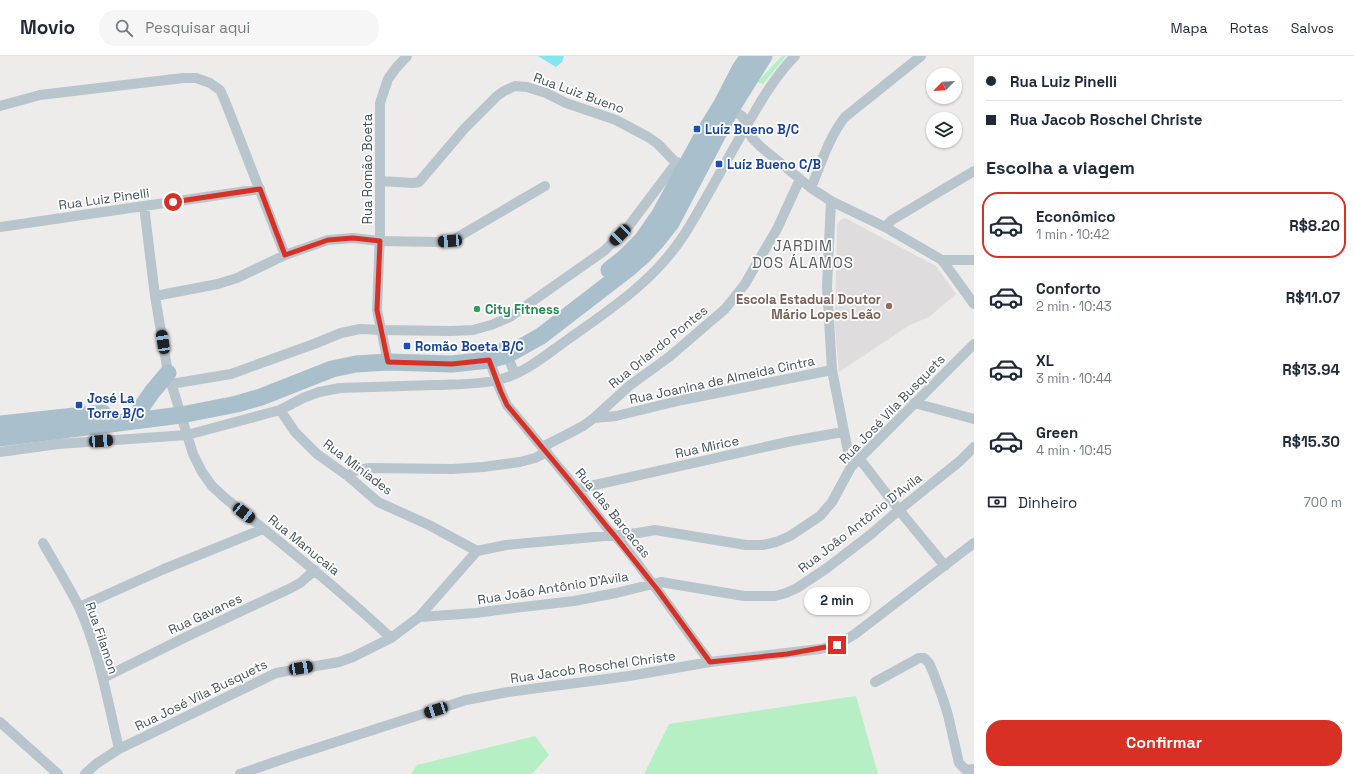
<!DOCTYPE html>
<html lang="pt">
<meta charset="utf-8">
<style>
body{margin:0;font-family:"Space Grotesk",sans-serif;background:#f6f6f7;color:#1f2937;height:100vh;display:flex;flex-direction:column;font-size:15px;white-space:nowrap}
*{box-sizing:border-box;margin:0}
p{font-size:13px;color:#747a83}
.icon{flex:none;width:22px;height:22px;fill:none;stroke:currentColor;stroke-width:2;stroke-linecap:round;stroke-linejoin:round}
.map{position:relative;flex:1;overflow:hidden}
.side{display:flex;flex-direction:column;background:#fff;width:380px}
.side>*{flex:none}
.guide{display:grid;align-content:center;height:88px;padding:0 12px;background:#fff}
.needle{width:26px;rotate:246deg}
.controls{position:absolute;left:926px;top:12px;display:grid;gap:8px}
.controls a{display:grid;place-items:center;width:36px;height:36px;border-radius:50%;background:#fff;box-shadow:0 1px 3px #0004;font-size:20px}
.end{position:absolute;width:18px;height:18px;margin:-9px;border:5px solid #d93025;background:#fff;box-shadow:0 0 0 2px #fff}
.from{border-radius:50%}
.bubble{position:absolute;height:28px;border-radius:14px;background:#fff;box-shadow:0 1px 3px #0004;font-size:13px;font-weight:800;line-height:28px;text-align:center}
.car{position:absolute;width:12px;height:24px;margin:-12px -6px;border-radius:5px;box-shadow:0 0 3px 1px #0007;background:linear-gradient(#222 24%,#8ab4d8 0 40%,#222 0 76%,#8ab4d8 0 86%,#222 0)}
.guide b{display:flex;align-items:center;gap:14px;height:38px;font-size:15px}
.guide b+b{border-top:1px solid #e0e1e3}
.guide i{width:10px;height:10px;background:#1f2937}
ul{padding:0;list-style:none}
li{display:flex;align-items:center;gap:12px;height:66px;margin:0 8px 6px;padding:0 4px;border:2px solid transparent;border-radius:16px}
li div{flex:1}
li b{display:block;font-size:15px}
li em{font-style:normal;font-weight:800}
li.selected{border-color:#d93025}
li>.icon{width:36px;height:36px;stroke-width:1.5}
h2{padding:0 12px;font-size:18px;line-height:48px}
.pay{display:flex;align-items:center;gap:10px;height:44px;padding:0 12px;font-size:15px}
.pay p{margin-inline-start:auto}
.button{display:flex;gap:8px;margin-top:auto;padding:8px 12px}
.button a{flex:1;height:46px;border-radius:16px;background:#d93025;color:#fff;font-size:16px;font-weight:800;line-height:46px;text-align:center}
header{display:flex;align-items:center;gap:24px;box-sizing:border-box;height:56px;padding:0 20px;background:#fff;border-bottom:1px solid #e0e1e3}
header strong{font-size:19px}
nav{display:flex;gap:22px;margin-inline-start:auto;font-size:14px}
.search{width:280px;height:36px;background:#f6f6f7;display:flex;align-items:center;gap:10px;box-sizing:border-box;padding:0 14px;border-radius:16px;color:#747a83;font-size:15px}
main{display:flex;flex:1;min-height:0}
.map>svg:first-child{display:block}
.education{fill:#dfdcdd}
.green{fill:#b6efc4}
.water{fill:#82e5ed}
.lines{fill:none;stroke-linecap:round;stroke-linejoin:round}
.minor{stroke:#b8c5cc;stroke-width:10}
.primary{stroke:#a9bfcc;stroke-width:17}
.route{stroke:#d93025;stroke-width:5}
.transit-dot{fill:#1a4fb4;stroke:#fff;stroke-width:1.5}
.education-dot{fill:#8d6e63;stroke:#fff;stroke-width:1.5}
.leisure-dot{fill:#2e9e5b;stroke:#fff;stroke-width:1.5}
.labels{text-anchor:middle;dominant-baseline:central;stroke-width:3.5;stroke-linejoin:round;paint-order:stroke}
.street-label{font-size:13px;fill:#435159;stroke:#fff}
.transit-label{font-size:13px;font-weight:bold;fill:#164399;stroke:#fff;text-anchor:start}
.education-label{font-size:13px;font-weight:bold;fill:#785e54;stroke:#fff;text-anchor:end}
.leisure-label{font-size:13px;font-weight:bold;fill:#27864d;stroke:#fff;text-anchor:start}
.quarter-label{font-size:15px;letter-spacing:1px;fill:#585d60;stroke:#fff}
</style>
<header>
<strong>Movio</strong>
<div class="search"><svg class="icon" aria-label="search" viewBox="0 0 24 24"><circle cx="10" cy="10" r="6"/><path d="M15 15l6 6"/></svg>Pesquisar aqui</div>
<nav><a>Mapa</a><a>Rotas</a><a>Salvos</a></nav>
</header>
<main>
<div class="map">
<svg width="974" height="718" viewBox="0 0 974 718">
<rect width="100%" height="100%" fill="#eeebeb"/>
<path class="education" d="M845,162L936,210L956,238L929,261L910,269L839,316L835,272L837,169L840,164Z"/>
<path class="green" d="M782,0H786L763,28L757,26Z
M856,640L878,718H644L669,668Z
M535,680L549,699L532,718H411L417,709Z"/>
<path class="water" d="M538,0H564L562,6L556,11Z"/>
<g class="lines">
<path class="minor" d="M0,50L40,39L183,22H196L210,27L220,34L225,45L285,199
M728,51L742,60L752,82L761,91L811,132L831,145L885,171L942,204L974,248
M380,125L413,127L419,126L465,72L497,40L504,35L515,30L527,31L546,37L566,47L616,64L648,81L658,88L680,111
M811,132C821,108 829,81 845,61L921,0
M831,145L827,230L832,314L851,411
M144,150L155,240L168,317L193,398L202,416L212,430L225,442C282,487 338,532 391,582
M0,171L260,133
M885,171L892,164L974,115
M942,204H974
M155,240L218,228L237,222L285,199L328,184L353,182L379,185L436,186L451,185L545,130
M503,290L515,318
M486,295L501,336L507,349L571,426L608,473C625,488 638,509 652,527C672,553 690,580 710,606
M388,306L377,254L380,177V47L388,23L396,12L407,0
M171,328L231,318L314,288L341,277L360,273L382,274L451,275L473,274L491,269L510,261L604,195L628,171L677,106
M914,347L974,363
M280,354L295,376L317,398L348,420L378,446L429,469L477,495
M594,362L616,360L682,344L832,314
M542,391L562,381L583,370L594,362L629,330L669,301L725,253L745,228L753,214L777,173L800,123
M0,396L58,388L187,379L280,354L303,342L319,336L340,332C372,331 403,330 435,329C456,328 477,329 498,324C524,318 546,299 567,284C610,254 655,224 684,179C709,139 730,97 754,57C766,36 778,17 795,0
M859,402L899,454L945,510
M348,420L355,415L369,412L452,413L483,411L520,406L535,402L547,396
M577,433L792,385L843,376
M43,487C55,508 68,529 79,551C99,595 108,646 119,693
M79,551L164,513L263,473
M419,561L476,557L498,554L574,545L616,537L661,526L744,540H775L786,537L797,532L827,512L870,479L899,454L960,405L974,391
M103,622L188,580L291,532L300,527L315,514
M875,626L919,602H924L929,607L933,616L943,643L948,659L959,707L966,714L974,713
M0,666L58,718
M85,718L96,708L119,693L276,617L339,606L353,601L391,582L419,561L477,495L506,489L638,477L655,474L746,489H762L776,486L790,480L820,460L832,446L851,411L974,288
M240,718L292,700L466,644L508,636L629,620L710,606L820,593L837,589L855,578L974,487"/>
<path class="primary" d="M609,214L624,202L642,184L660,158L704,77L722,48L740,13L749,0
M141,352L152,336L168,317
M0,368L103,357
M0,382L181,359L237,348L261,341L332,313L356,308L388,306L452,308L489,304L507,299L541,280L628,213L644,199L656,186L671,167L731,53L764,0"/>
</g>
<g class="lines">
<path class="route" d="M173,146L260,133L285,199L328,184L353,182L380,185L377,254L388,306L452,308L489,304L501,336L507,349L571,426L608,472L614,479L657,533L710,606L787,598L837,589"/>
</g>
<g class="transit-dot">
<rect x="693" y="69" width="8" height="8" rx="2"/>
<rect x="715" y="104" width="8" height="8" rx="2"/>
<rect x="403" y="286" width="8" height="8" rx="2"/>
<rect x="75" y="345" width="8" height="8" rx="2"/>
</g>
<circle class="education-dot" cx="889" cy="250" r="4"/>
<circle class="leisure-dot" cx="477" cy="253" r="4"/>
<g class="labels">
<g class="street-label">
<text transform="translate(579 37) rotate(20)">Rua Luiz Bueno</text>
<text transform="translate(367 113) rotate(-90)">Rua Romão Boeta</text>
<text transform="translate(104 143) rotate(-8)">Rua Luiz Pinelli</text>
<text transform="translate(658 291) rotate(-39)">Rua Orlando Pontes</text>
<text transform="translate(722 324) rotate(-12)">Rua Joanina de Almeida Cintra</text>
<text transform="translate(892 353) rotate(-46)">Rua José Vila Busquets</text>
<text transform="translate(707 391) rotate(-12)">Rua Mirice</text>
<text transform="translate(358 411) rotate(37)">Rua Miníades</text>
<text transform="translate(613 457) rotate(51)">Rua das Barcacas</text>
<text transform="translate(860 467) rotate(-38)">Rua João Antônio D'Avila</text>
<text transform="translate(304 489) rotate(39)">Rua Manucaia</text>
<text transform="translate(553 532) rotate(-9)">Rua João Antônio D'Avila</text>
<text transform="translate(205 558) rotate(-25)">Rua Gavanes</text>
<text transform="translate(102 582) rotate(71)">Rua Filamon</text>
<text transform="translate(593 611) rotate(-8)">Rua Jacob Roschel Christe</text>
<text transform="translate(201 639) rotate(-26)">Rua José Vila Busquets</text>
</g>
<g class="transit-label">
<text x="705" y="73">Luíz Bueno B/C</text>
<text x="727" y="108">Luíz Bueno C/B</text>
<text x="415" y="290">Romão Boeta B/C</text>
<text x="87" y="342">José La<tspan x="87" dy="15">Torre B/C</tspan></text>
</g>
<g class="education-label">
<text x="881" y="243">Escola Estadual Doutor<tspan x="881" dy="15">Mário Lopes Leão</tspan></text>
</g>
<g class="leisure-label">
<text x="485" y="253">City Fitness</text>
</g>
<g class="quarter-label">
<text x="803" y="189">JARDIM<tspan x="803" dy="17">DOS ÁLAMOS</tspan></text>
</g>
</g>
</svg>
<div class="controls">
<a><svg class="needle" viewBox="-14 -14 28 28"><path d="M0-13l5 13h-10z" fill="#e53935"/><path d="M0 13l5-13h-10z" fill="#747a83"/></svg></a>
<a><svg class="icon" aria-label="layers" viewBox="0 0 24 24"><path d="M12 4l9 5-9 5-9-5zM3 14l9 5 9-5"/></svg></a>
</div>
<i class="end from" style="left:173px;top:146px"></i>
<i class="end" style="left:837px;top:589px"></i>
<div class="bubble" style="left:804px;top:531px;width:66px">2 min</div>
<i class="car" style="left:620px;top:179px;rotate:225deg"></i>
<i class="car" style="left:450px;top:185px;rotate:266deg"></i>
<i class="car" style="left:163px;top:286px;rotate:351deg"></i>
<i class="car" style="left:101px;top:385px;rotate:86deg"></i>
<i class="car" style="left:244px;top:457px;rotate:128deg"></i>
<i class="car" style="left:301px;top:612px;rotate:80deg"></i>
<i class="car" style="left:436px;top:654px;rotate:252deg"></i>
</div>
<section class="side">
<div class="guide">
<b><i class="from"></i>Rua Luiz Pinelli</b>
<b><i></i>Rua Jacob Roschel Christe</b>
</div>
<h2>Escolha a viagem</h2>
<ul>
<li class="selected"><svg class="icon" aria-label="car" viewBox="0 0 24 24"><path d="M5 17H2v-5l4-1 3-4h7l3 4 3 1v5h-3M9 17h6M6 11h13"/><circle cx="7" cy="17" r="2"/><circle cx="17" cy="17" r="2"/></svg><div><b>Econômico</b><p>1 min · 10:42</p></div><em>R$8.20</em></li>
<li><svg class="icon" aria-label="car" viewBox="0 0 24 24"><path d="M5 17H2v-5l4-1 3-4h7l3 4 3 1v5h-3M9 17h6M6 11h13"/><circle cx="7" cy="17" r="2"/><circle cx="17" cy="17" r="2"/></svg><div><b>Conforto</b><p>2 min · 10:43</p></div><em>R$11.07</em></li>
<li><svg class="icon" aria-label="car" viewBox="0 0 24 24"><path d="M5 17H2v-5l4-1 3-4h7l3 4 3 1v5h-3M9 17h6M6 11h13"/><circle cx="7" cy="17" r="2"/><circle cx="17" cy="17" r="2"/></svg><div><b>XL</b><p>3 min · 10:44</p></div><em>R$13.94</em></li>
<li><svg class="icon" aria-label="car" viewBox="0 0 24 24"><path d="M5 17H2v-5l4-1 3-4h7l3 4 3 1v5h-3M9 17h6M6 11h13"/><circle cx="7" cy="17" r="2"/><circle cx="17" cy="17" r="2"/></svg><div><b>Green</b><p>4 min · 10:45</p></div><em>R$15.30</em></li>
</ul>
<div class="pay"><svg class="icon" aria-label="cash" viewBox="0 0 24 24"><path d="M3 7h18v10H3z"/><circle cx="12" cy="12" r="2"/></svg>Dinheiro<p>700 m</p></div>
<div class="button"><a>Confirmar</a></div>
</section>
</main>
